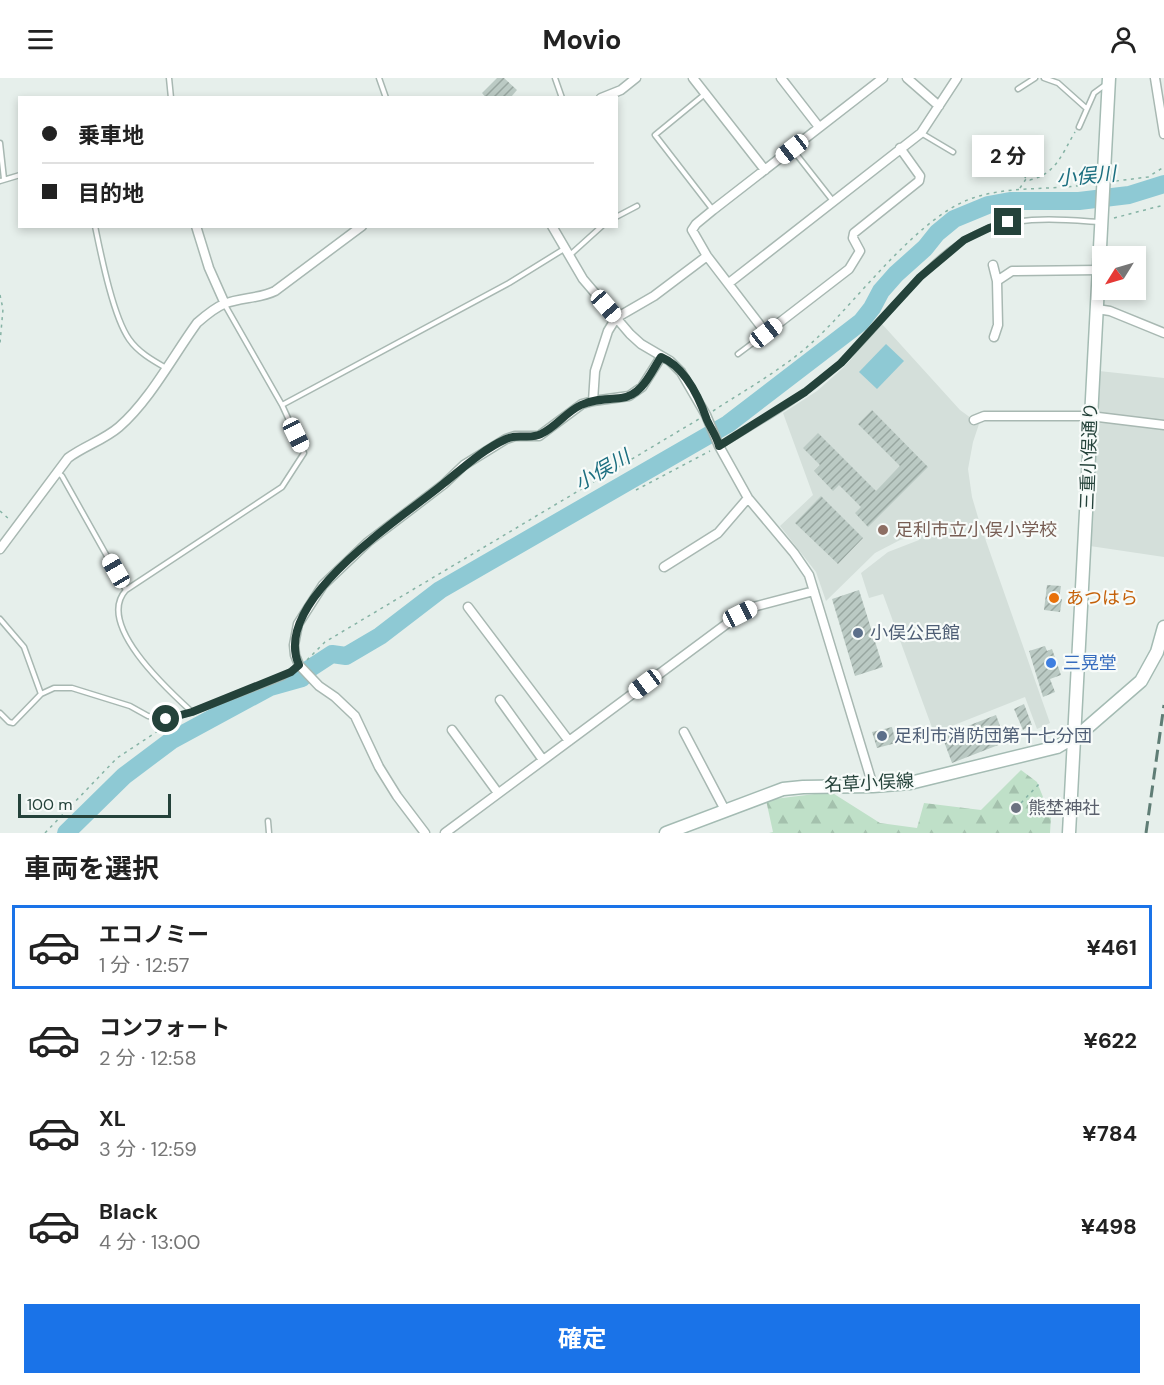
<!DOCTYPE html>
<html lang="ja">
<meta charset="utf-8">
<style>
body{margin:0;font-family:"DM Sans","Noto Sans JP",sans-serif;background:#f6f6f6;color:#222;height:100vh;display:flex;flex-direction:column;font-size:22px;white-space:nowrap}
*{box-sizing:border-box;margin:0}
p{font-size:20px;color:#767676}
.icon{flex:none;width:33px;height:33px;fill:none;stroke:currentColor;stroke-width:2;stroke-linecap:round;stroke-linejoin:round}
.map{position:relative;height:755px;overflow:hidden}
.sheet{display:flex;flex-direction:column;background:#fff;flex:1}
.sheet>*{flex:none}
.guide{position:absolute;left:18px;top:18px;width:600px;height:132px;border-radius:0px;box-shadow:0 3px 9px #0003;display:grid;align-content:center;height:132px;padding:0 24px;background:#fff}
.needle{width:39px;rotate:233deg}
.controls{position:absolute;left:1092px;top:168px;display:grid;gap:12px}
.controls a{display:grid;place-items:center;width:54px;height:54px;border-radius:0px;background:#fff;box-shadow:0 3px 9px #0003;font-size:30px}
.scale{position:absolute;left:18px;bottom:15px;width:153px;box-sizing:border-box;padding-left:6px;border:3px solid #24423a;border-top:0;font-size:16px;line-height:21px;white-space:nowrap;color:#24423a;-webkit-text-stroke:4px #f7fbf9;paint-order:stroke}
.end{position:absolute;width:27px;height:27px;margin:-14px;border:8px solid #24423a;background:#fff;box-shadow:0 0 0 3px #fff}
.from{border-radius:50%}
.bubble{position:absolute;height:42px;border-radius:0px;background:#fff;box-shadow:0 3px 9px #0003;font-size:20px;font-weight:700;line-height:42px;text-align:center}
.car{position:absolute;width:18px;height:36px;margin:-18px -9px;border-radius:8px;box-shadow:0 0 4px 2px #0007;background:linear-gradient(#fff 24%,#345 0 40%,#fff 0 76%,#345 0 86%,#fff 0)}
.guide b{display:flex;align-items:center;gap:21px;height:57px;font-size:22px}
.guide b+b{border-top:2px solid #e0e0e0}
.guide i{width:15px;height:15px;background:#222}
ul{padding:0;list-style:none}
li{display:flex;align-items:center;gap:18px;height:84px;margin:0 12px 9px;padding:0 12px;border:3px solid transparent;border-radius:0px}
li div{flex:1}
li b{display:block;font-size:22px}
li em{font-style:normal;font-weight:700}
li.on{border-color:#1a73e8}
li>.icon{width:54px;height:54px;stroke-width:1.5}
h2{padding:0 24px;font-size:27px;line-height:72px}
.cta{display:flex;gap:12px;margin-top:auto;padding:12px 24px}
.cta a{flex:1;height:69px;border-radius:0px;background:#1a73e8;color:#fff;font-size:24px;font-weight:700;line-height:69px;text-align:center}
header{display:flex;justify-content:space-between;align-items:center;height:78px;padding:0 24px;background:#fff;font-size:27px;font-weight:700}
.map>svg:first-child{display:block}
.built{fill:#d4dfda}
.forest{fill:url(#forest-firs)}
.water{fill:#8ec9d4}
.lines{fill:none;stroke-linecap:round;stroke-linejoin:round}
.river{stroke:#8ec9d4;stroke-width:18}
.building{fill:url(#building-hatch)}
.lane-casing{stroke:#a8b8b2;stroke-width:7}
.street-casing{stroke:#a8b8b2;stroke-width:11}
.secondary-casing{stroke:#a4bbb3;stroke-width:15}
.path{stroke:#86b3a5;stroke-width:1.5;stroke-dasharray:3 4.5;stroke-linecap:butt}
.lane{stroke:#fff;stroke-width:4}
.street{stroke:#fff;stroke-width:8}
.secondary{stroke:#fff;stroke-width:12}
.rail{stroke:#5f7d75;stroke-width:3;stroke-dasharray:12 6;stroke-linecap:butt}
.route{stroke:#24423a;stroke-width:8}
.education-dot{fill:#8d6e63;stroke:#f7fbf9;stroke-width:2}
.food-dot{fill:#e8710a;stroke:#f7fbf9;stroke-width:2}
.service-dot{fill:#5c6f8a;stroke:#f7fbf9;stroke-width:2}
.shop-dot{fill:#3f7fe0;stroke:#f7fbf9;stroke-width:2}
.worship-dot{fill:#6b7280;stroke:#f7fbf9;stroke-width:2}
.labels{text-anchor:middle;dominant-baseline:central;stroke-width:4.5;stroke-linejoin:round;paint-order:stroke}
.street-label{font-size:18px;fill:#24423a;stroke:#f7fbf9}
.education-label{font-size:18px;fill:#785e54;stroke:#f7fbf9;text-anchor:start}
.food-label{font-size:18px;fill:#c56008;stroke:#f7fbf9;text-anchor:start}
.service-label{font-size:18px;fill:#4e5e75;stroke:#f7fbf9;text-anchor:start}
.shop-label{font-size:18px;fill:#366cbe;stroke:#f7fbf9;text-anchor:start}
.worship-label{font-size:18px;fill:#5b616d;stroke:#f7fbf9;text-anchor:start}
.water-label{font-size:20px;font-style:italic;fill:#1c6f80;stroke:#f7fbf9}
</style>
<header><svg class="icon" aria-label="menu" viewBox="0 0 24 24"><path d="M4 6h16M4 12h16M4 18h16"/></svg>Movio<svg class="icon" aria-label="person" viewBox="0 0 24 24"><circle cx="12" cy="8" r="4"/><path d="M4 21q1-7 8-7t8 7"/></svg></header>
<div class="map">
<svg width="1164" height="755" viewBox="0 0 1164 755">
<defs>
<pattern id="forest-firs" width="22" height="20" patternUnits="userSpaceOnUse" patternTransform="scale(1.5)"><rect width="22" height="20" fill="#bfe0c8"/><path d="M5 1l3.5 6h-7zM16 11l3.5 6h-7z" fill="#a4c1ad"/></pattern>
<pattern id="building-hatch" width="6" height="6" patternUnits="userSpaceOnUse" patternTransform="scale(1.5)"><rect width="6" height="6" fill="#bbcac4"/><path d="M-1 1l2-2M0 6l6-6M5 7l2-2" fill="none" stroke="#98a6a0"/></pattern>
</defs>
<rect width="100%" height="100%" fill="#e6efeb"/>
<path class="built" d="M882,246L960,332L979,346L973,364L968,391L972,419L980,446L1050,645L1037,651L1025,619L934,655L883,516L869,520L861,495L888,474L919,462V457L900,462L875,475L826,523L816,494L780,448L813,417L783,335L817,313L844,289Z
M1099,293L1164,300V479L1090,468Z"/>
<path class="forest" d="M1021,692L1037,704L1051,739L1050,755H769L773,754L766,722L831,714L880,745L917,750L924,725L981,732Z"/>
<path class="water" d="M886,266L904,283L877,311L859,294Z"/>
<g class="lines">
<path class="river" d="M66,755L124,698L172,662L270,609L302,600L309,591L332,576L346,578L380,558L440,512L728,346L861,244L872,230L881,213L896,196L925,170L937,155L954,141L988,127L1010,123H1079L1129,117L1164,106"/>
</g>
<path class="building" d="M497,0H504L517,12L510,20H486L482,15Z
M872,332L928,389L868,449L855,435L861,429L839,407L833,413L814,393L820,387L803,370L818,355L876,413L900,388L858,346Z
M821,418L863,460L838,486L795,445Z
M1047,507L1061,508L1059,521H1062L1060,534L1044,532Z
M859,512L883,589L855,598L832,521Z
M1045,568L1047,573L1052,571L1061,597L1050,601L1055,614L1043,619L1029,573Z
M1024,626L1032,647L1023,652L1014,631Z
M996,637L1006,664L952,685L942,658Z
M892,649L896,665L877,670L872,654Z"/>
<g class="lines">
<defs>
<path id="lane" d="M169,0L171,20
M379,0L386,20
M555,0L562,20
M1044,0L1058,5L1086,30
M1018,11L1035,0
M705,16L655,57L713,132
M1079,49L1094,15L1105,7
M921,55L953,74
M0,65L4,101
M793,72L833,123
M0,103L20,97
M616,139L637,128
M95,148C101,177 113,238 129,261C138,274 152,282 166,290
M571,176L602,148
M738,276L766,255
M282,327L509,205L564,171
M720,368C761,343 804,319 840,286C890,241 937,157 1008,145C1039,139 1069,142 1099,144
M57,394L62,398L126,512
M0,541L24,569L41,616
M192,634C168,612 95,546 126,512L282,409L304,375L282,327L225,227
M0,635L9,644L13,645L41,616L54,610H72L130,628L148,638L166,641L192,634L283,599L299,587
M268,743L269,755"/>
<path id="street" d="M693,0L765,92
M781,0L819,49
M883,0L713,132L696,146L692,152L707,178L766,255L849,191L860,173L853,160L854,155L919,103L920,98L900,70
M907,0L939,28
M1155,0L1164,56
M601,20L621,12L636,0
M196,148L209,190L225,226
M552,148L583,201L630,256L641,266L670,283L681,294L706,337L719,368L748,420L794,475L809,497L873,708
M993,187L997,203L1012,193L1099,192
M729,205L921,55L957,0
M1097,231L1110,233L1164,255
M994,259L998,247L997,203
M593,323L595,293L608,253L616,240L654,218L707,178
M974,342L984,338H1090L1164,347
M0,471L68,380C84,368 104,362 119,349C150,322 173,278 197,245C205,238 214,230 224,226C241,219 259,221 275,213L362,148
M664,489L718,455L748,420
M468,529L569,663
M500,622L543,682
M452,652L498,715
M684,654L725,732
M425,755L397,718L379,689L355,638L335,619L319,608L299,587L295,577L294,567L298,546L323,507L368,464L444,406L464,387L506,361L515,358H539L582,326L593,323L629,318L642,309L661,279
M445,755L740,536L753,529L814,513"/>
<path id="secondary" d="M666,755L783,711L803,709L873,708L910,705L1057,669L1081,655L1141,603L1157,574L1164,549
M1069,755L1109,0"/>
</defs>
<use href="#lane" class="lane-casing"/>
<use href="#street" class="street-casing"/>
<use href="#secondary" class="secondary-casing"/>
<path class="path" d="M1018,84L1026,101L1030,102C1056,96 1062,76 1075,54
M1116,103L1148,99L1164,89
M1020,110L1026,101
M1114,140L1164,127
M0,217L3,231L0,265
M713,333C748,310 787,289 818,259C859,220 920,137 973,120C1011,107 1052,113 1091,106
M636,412L710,373
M0,433L10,442
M307,582L325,564L699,341
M1021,725L1039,706
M45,755L117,680L164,649"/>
<use href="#lane" class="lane"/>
<use href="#street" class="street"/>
<use href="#secondary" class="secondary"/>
<path class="rail" d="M1146,755L1164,627"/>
</g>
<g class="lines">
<path class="route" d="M166,641L192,634L291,594L299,587C270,523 402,440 443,406C463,390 482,372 506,361C517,355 530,362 541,356C556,349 566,334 581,327C594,321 608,321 621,320C642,318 651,294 661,279C685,289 699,319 707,342C711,351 717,359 719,368L805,314L841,285L920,199L964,162L989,150L1008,144"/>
</g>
<circle class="education-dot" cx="883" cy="452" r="6"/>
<circle class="food-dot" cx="1054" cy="520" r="6"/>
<g class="service-dot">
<circle cx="858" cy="555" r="6"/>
<circle cx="882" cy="658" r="6"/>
</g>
<circle class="shop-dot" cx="1051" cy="585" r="6"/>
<circle class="worship-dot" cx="1016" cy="730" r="6"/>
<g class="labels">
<g class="street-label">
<text transform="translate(1089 378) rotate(-88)">三重小俣通り</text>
<text transform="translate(869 705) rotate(-3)">名草小俣線</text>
</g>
<g class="education-label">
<text x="895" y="452">足利市立小俣小学校</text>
</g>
<g class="food-label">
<text x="1066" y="520">あつはら</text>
</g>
<g class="service-label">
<text x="870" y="555">小俣公民館</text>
<text x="894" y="658">足利市消防団第十七分団</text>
</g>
<g class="shop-label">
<text x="1063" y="585">三晃堂</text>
</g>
<g class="worship-label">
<text x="1028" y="730">熊埜神社</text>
</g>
<g class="water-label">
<text transform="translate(1086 98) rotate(-5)">小俣川</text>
<text transform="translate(602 392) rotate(-30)">小俣川</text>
</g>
</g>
</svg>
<div class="controls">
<a><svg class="needle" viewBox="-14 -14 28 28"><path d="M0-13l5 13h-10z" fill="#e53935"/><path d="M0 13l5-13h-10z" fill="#767676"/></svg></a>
</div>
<div class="scale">100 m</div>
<i class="end from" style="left:166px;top:641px"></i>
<i class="end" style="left:1008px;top:144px"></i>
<div class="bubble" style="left:972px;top:57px;width:72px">2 分</div>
<i class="car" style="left:792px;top:71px;rotate:232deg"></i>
<i class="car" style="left:606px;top:228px;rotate:139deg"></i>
<i class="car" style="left:766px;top:255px;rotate:52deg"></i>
<i class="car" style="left:296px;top:357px;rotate:154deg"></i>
<i class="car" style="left:116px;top:493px;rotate:330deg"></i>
<i class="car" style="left:740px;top:536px;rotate:63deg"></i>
<i class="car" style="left:645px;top:606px;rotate:233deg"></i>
<div class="guide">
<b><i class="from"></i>乗車地</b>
<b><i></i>目的地</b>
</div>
</div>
<section class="sheet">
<h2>車両を選択</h2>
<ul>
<li class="on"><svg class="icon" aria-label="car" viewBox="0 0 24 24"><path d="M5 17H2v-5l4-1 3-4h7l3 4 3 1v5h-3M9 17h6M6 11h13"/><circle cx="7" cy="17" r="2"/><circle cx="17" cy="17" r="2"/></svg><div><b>エコノミー</b><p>1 分 · 12:57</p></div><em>¥461</em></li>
<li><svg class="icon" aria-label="car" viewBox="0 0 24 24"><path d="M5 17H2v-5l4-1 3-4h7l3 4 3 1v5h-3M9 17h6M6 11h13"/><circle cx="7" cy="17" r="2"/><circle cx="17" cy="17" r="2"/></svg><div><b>コンフォート</b><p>2 分 · 12:58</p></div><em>¥622</em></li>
<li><svg class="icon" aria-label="car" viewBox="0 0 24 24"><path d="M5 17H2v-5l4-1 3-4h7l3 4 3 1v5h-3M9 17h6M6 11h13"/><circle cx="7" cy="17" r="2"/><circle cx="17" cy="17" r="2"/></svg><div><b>XL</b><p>3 分 · 12:59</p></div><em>¥784</em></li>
<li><svg class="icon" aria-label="car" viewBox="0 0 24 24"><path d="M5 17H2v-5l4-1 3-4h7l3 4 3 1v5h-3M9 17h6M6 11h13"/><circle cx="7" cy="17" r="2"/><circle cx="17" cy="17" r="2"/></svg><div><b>Black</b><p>4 分 · 13:00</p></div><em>¥498</em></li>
</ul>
<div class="cta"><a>確定</a></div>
</section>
